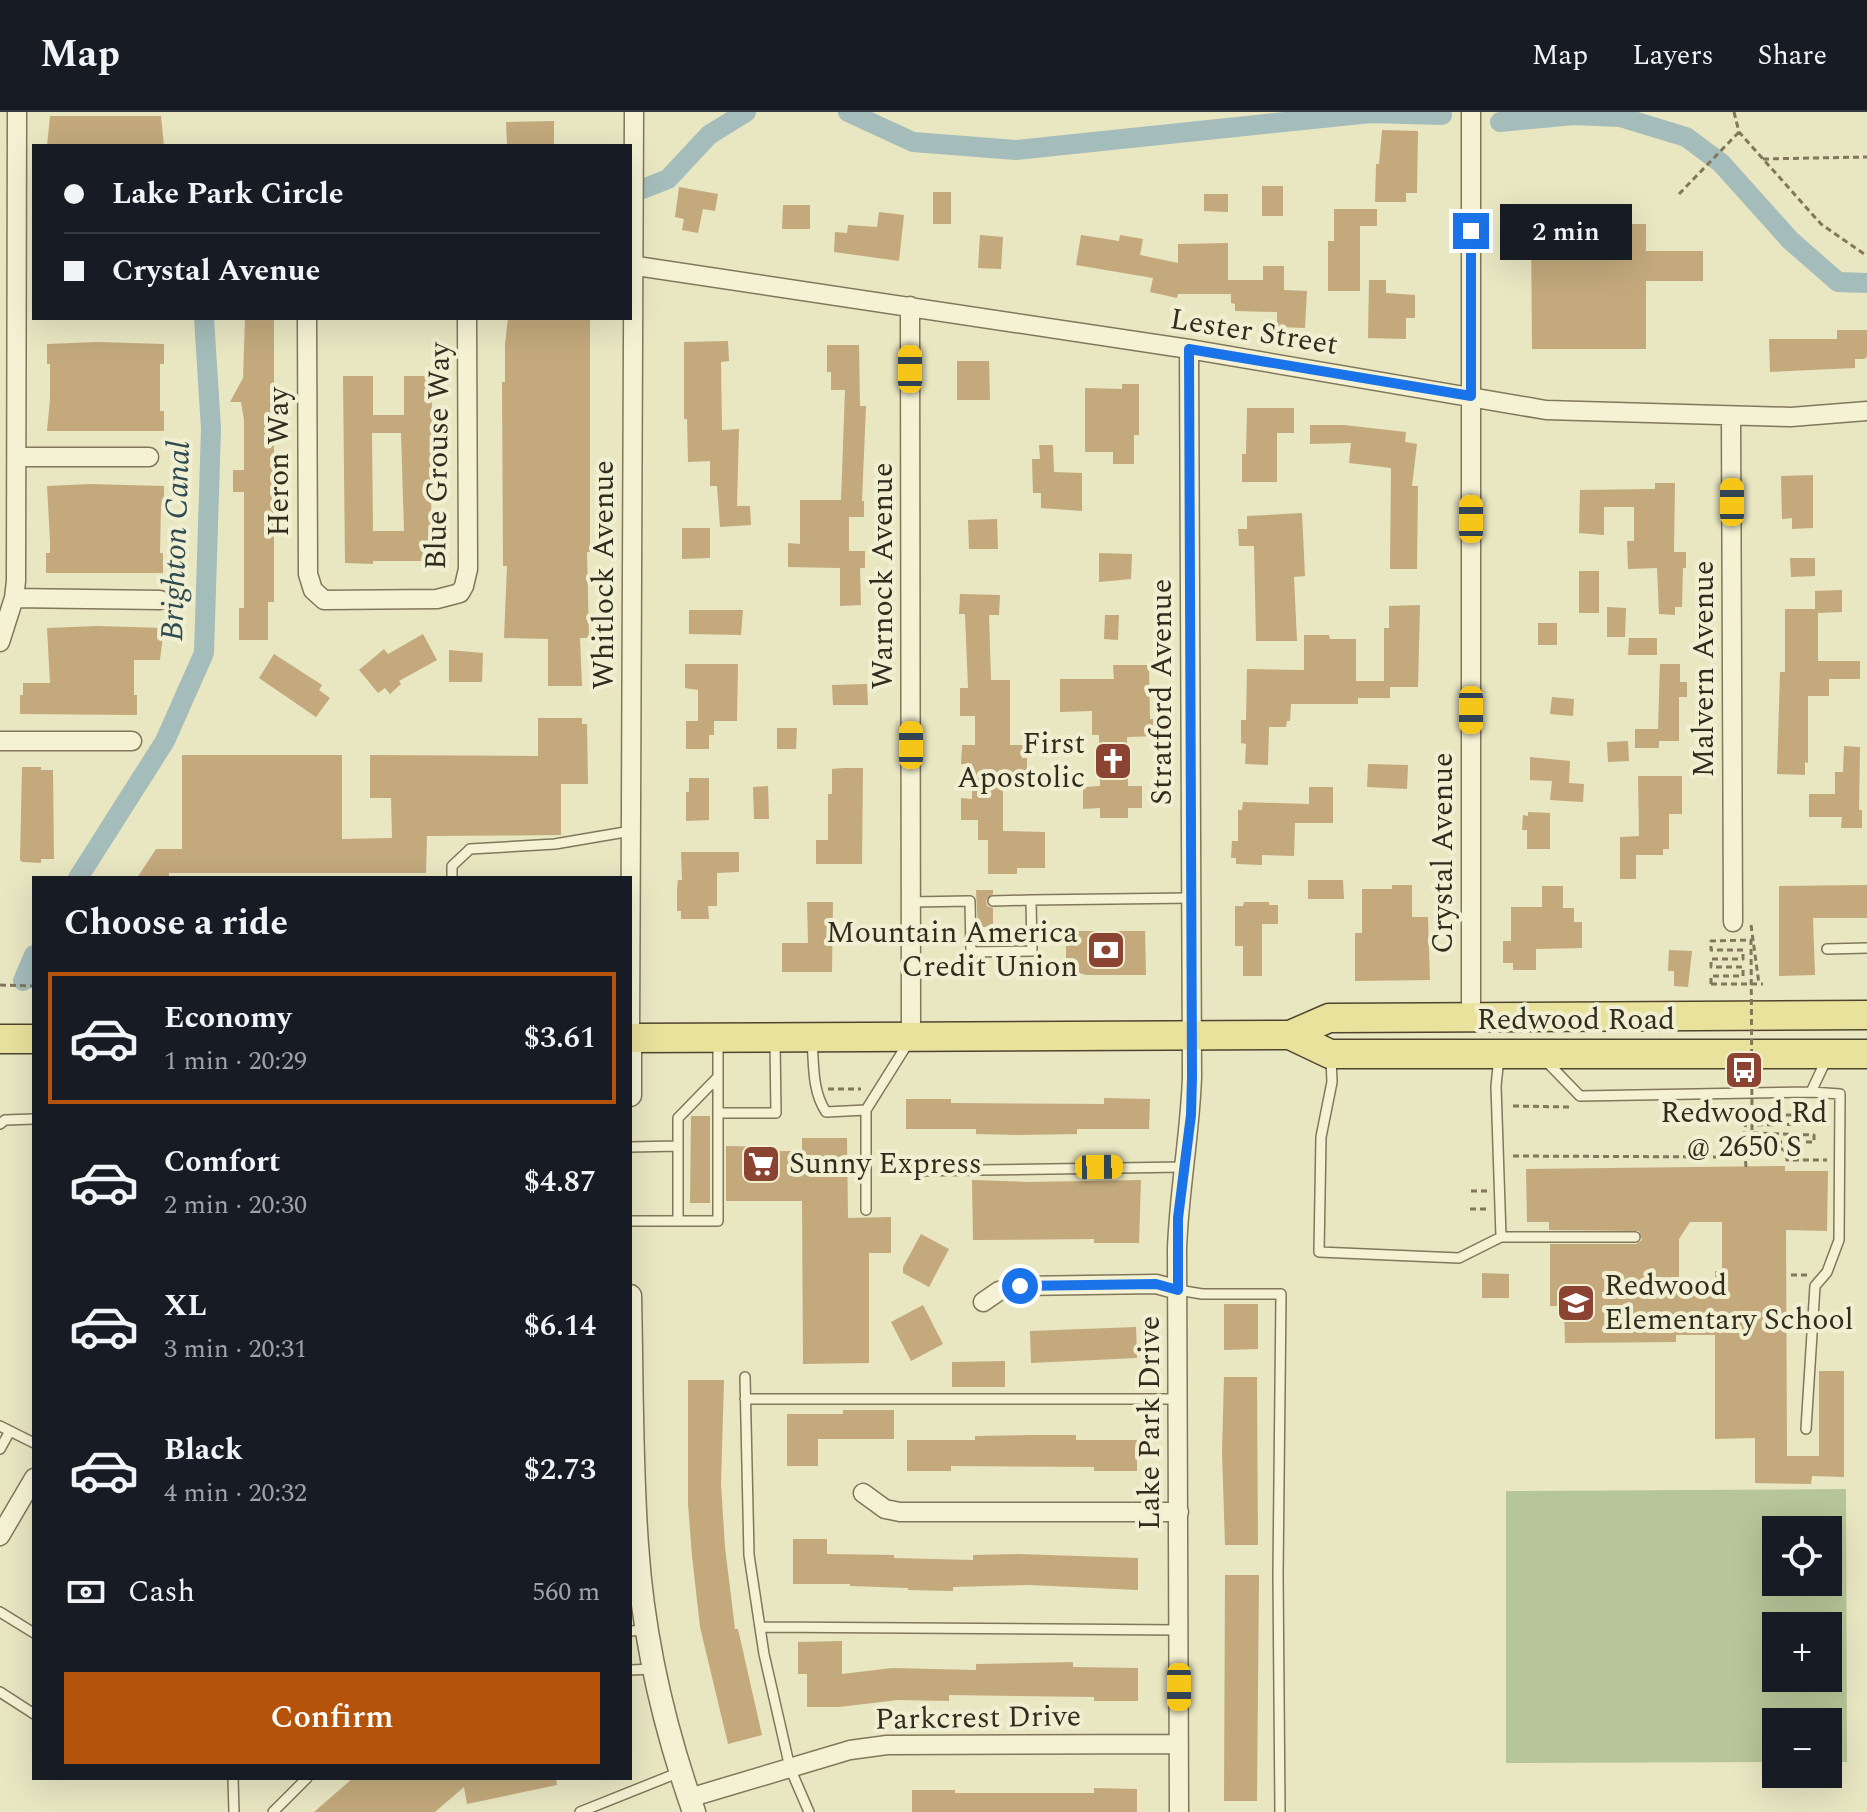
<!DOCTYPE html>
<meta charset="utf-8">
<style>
body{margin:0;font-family:Spectral,serif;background:#242831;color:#f1f3f6;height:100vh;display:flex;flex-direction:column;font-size:30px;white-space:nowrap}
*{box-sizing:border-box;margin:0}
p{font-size:26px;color:#9ea1a6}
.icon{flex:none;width:44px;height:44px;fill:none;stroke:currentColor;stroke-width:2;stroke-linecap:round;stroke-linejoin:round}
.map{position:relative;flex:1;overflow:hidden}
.panel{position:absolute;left:32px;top:764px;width:600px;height:904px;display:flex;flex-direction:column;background:#171b24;border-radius:0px;box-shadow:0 8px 32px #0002}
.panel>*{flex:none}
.banner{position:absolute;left:32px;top:32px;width:600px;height:176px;border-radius:0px;box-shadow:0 8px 32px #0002;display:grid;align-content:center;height:176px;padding:0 32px;background:#171b24}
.fabs{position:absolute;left:1762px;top:1404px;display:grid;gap:16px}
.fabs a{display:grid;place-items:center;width:80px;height:80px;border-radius:0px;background:#171b24;box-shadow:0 8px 32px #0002;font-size:40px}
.end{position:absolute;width:36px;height:36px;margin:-18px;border:10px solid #1a73e8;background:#fff;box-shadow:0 0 0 4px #fff}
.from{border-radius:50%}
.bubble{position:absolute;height:56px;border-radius:0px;background:#171b24;box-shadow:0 8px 32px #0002;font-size:26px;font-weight:600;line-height:56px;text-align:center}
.car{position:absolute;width:24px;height:48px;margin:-24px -12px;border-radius:10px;box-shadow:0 0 6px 2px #0007;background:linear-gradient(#f5c518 24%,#345 0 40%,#f5c518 0 76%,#345 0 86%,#f5c518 0)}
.banner b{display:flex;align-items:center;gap:28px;height:76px;font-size:30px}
.banner b+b{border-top:2px solid #363941}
.banner i{width:20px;height:20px;background:#f1f3f6}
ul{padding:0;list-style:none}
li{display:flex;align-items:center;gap:24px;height:132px;margin:0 16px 12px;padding:0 16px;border:4px solid transparent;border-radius:0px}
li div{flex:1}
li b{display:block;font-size:30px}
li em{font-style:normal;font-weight:600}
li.current{border-color:#b45309}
li>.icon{width:72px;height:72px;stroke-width:1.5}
h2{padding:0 32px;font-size:36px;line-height:96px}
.pay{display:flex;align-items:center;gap:20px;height:88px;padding:0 32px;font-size:30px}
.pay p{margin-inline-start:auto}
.button{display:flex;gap:16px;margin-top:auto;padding:16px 32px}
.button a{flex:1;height:92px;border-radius:0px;background:#b45309;color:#fff;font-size:32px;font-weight:600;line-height:92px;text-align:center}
header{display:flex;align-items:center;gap:48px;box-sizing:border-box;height:112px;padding:0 40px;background:#171b24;border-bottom:2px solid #363941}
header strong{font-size:38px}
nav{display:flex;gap:44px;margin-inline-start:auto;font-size:28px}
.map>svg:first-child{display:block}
.green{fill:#b6c698;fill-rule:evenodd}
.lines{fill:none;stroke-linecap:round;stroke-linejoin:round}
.canal{stroke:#a4bcba;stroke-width:20}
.building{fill:#c3a97c;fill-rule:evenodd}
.service-casing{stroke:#81775b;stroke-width:12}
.minor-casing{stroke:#81775b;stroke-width:21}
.tertiary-casing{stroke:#81775b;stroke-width:25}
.primary-casing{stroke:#4f452f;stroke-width:31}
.path{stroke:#81775b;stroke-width:3;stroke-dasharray:6 4;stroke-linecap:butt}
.service{stroke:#f5f2d4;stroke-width:9}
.minor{stroke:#f5f2d4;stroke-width:18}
.tertiary{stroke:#f5f2d4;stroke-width:22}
.primary{stroke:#e9e29d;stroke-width:28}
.path-bridge{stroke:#81775b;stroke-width:3;stroke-dasharray:6 4;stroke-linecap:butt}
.route{stroke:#1a73e8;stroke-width:10}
.labels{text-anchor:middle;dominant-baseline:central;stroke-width:8;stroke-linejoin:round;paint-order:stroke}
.street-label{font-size:30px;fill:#322c1e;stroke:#f1efd1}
.poi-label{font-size:30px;fill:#322c1e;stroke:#f1efd1;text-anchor:end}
.water-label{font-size:32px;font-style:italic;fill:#2f4b51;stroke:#f1efd1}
</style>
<header>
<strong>Map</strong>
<nav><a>Map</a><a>Layers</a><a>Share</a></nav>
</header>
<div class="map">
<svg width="1867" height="1700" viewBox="0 0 1867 1700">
<rect width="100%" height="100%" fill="#e9e6c2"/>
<path class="green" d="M1846,1377L1847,1650H1828V1610H1776V1650L1506,1651V1379ZM1776,1418H1828V1470H1776ZM1776,1514H1828V1566H1776Z"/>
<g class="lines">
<path class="canal" d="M848,0L913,30L1016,38L1371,1L1442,3
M1500,10L1574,3L1620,5L1686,25L1721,51L1790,128L1838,170L1867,171
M630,82L668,67L709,23L746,0
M78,766L165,629L204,541L211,317L204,206
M23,869L34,843"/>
</g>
<path class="building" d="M50,4H161L164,34H47Z
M554,9V34H507L506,10Z
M1382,18L1418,19L1417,81H1406V90H1375L1376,52H1379Z
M1262,74H1283V104H1262Z
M679,75L718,82L715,99L703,97L698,121L682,118L684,107L675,105Z
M933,80H951V112H933Z
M1204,82H1228V100L1204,99Z
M783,93H810V117H782Z
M1334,97H1377V114H1360V179H1328V129H1334Z
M879,100L904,103L899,149L834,140L835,120L847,121L848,113L877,115Z
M1570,102L1606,103V112H1646V139H1703V169H1646V237H1532L1531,112H1570Z
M980,123L1003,125L1001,157L978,156Z
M1081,123L1119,129L1120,123L1143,127L1140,143L1178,151V132L1228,131V168H1263V154H1284V178L1307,179L1305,216L1277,215V200L1235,199V192L1231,191V182H1178L1177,186L1150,180L1153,166L1076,153Z
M1369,168H1386V181L1415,183V206H1406V227L1368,226Z
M245,206H274V490H268V528H239V496H244V380H233V358H244V308L241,290H230L243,266Z
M508,206H590V440H587L589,526H580L582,574H548V527L504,526L507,454H503L502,270H505V232Z
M1837,218H1867V244L1865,247H1855V256L1770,260L1769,227H1837Z
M728,229L729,249L721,250L722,318L739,317L737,394H750L751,413L720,415L717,374H710V349L688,350L687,307H684V230Z
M97,230L164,232V252H160V299H164V319H47L50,287V252H47V232Z
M827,233H859L860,294H866L862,389H864V405H849V439H865V456H860L861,493L840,494V456L788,455V431L800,432V388H841L845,278H831V260H827Z
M957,249H989L990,288H957Z
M343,264H373V303H404V264H432L431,449H373V452L345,451ZM372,321H401L404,419H373Z
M1122,272H1139V323H1134V352H1113V340H1085V276L1122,277Z
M1247,296H1294V321H1277V370H1242V342H1246Z
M1310,313H1344L1406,320L1405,330L1417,332L1412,374H1418L1417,457H1390L1391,356L1349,351L1351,331L1310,332Z
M1039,333H1053L1054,360L1082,361V399L1041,396V381H1033L1032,347H1040Z
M1813,363V416L1792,417V406L1782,407L1781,364Z
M1655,371H1675L1674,440H1686V456H1683L1682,495H1675V503L1659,502L1657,456L1628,457L1627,429H1634V395H1604V423L1579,421L1580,378L1655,377Z
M89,372L164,374V394H161L160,441H163V461H46V441H50V429L47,374Z
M1302,401L1305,464L1294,465L1297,529H1256L1254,434H1239L1238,417H1247V404Z
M997,407L998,437H969L968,408Z
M682,416H710V446L682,447Z
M1099,441L1132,442L1131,467L1099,470Z
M1790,446H1815V464L1791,465Z
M1579,459H1599V501H1579Z
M1842,478V500L1818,501V549H1860V567H1829V584H1808V651L1805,650V663L1777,662L1780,560H1785V497H1815V479Z
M960,482L1000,483L999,503H989L991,568H1010V633H1023L1022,646H1027V662H1023V672H1003V719L1045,720V756H1017V762H988V728H978V708H961V686L972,687V652H961L962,633H975V604H960V576H968L965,502H959Z
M1420,493L1418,575H1390V586H1358V592H1291L1290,609H1287L1286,615H1269L1268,653L1245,652L1246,632L1241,631V608H1246L1247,557L1304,558V523H1329L1330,527H1356V569H1384V516H1389V494Z
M1607,495L1626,496L1625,525H1607Z
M689,498H743L741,523L689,522Z
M1105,503H1119L1118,528L1104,527Z
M1538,511H1557V533H1538Z
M97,514L164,516L160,548H134V583H137V603L20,602V583H23V571H50L47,516Z
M423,522L437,548L399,569L401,572L390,582L385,576L378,581L359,558L384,537L388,542Z
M1629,526H1657V543H1628Z
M449,538L483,541L482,570H449Z
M274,542L322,573L319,578L330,586L316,605L259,566Z
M685,552H738L737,609H714V623H709V637H686V609H698V578L685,576Z
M1660,552H1680V570H1687V585H1679V629H1659V636H1635V617H1658Z
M1113,553H1149L1150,607H1161V624L1127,625L1128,674H1142V696H1128V706H1100V696L1083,697V675L1100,674L1099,623H1092V599L1060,600V567H1114Z
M867,572L868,593H833L832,573Z
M1552,585L1574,587L1573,604L1550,602Z
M538,606H582V612H587L588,672H561V723L427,724L426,761H169V766H137L156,737H182V643H342V727L392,726L391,686H370V643L538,644Z
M777,616H797L796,637H777Z
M1628,629L1629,649L1608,650L1607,630Z
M1844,634L1860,635L1859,698H1862V716H1841L1842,705H1809V682H1835V660H1843Z
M1530,645L1570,649L1569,671L1584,672L1583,690L1550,688L1552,669L1530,668Z
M1368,652L1408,653L1407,677L1367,675Z
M22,655H41V658H53L54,747H41V751L22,750L20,748Z
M844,656H863L862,752H816V728H828V682H832V657Z
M1638,664H1682V702H1669V737H1663V743H1636V767H1620V725L1639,724Z
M689,666H709V708L686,709V680H689Z
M768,674L769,707H754L753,675Z
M1309,675H1333V711H1295L1294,744L1262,743V753L1236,752V746H1231L1232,729H1238V698H1242L1243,690L1309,692Z
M1528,700L1550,701V737H1527V718H1522L1523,703L1528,704Z
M681,740H739V760L717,761V794H708L709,807H681V799H677V777L678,768H682Z
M1308,768H1343L1344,787H1308Z
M1392,773H1412V805H1428L1430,868L1355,869V821H1362V777H1392Z
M1867,773V806H1813L1815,863L1779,864V774Z
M1542,774H1563V796H1574V810H1582V836L1536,837V858H1513V851H1503V829H1511V795H1542Z
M976,778H993V782L986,788L987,794L993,796V815H978Z
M807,790H833L832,860H782V831H808Z
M1244,790H1269V793H1278V812H1262V864H1243V834H1235V794H1243Z
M1076,819H1145L1146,863H1087L1074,860V854H1066V822H1076Z
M1669,838L1692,839L1688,875L1674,874V859H1668Z
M1104,986L1150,987L1149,1017H1077V1022L1018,1023L976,1022V1017H906V987H951V991L1104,992Z
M691,1004H710V1091H690Z
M802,1026H847L848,1106L891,1105V1141H869V1251L803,1252L802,1089H726V1034L771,1035V1039H802Z
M1785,1054V1059H1828L1827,1119L1786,1118L1787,1344H1819V1259H1844V1365L1812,1364L1811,1372L1755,1371V1326L1715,1327V1223H1676V1230L1565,1231L1564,1194H1550V1132H1636L1642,1128L1639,1119L1549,1118V1110H1527L1526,1057ZM1690,1110H1722V1159H1715V1170H1679V1127Z
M972,1068L1030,1070L1141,1068L1139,1131H1094V1127L973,1128Z
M921,1122L949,1137L929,1175L903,1161V1155Z
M1482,1161L1509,1162V1186H1482Z
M1224,1192H1258V1237L1224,1238Z
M923,1193L943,1232L911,1249L891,1210Z
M1136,1215L1137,1246L1031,1251L1030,1219Z
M1005,1249V1275H952V1250Z
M1224,1265H1257L1258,1433H1225L1222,1340Z
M688,1268H724L721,1372L725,1435L735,1517H738L762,1623L728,1632L700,1515L692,1444L688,1392Z
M843,1298H894V1327H818V1354H787V1302H843Z
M1030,1323H1076V1328H1137V1359H1094V1355L951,1354V1359H907V1328H975V1324Z
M793,1427H827V1442L894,1443V1446L973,1448V1443L1018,1442L1138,1446V1478L1030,1473L953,1475V1479L908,1478V1476L850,1474V1472H793Z
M1225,1463H1259L1257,1689H1224Z
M842,1529V1562L892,1556L976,1558V1552L1073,1550V1555L1138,1556V1589H1094V1585L949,1583V1589L898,1588L839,1595H807V1562H798V1530Z
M353,1666H556L557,1673L467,1692L464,1675L435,1700H314Z
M1094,1676L1137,1677V1700H912V1678H955V1681H1094Z"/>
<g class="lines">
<defs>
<path id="service" d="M452,766V754L470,737L555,732L631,719
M993,789L1031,788
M911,790L970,789L971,840L1032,839L1031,788L1191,786
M1827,837L1867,836
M812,928C814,953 812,979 826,1000L866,998L908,931
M1331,946L1332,970L1321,1025L1319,1140L1459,1146L1501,1125L1496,974L1499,945
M1544,947L1580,984L1811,980L1827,946
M866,998V1098
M718,1001H776L775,930
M0,1012L5,1008L34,1007
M630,1035L678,1034
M908,1059L1184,1055
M630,1109H718V929
M678,1109V1006L718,965
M1501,1125H1635
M1178,1178L1202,1182H1281L1278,1463L1280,1700
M745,1265L749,1443L764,1542L790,1656L809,1700
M745,1287H1178
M0,1314L34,1331
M1806,1317L1815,1174L1827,1160L1839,1128L1840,982L1811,980
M0,1337L10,1319
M0,1500L34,1521
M760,1515L1179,1518
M630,1519L647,1518
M630,1558L654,1557
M0,1580L34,1602
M233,1666L234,1700
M273,1700L307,1666
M580,1700L680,1660"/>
<path id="minor" d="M1471,0V905
M630,153L1189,237L1546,298L1791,305L1867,299
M910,194L911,925
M307,206L308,462L313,478L324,488L437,487L460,481L464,474L468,457L467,206
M1731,304L1733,810
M17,345H149
M14,486L160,488
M0,530L14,486L16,469L17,0
M0,629H132
M630,926L634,0
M983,1190L999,1179L1020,1174L1156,1172L1178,1178
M863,1381L885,1397L900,1400H1179
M0,1424L34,1366
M689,1686L850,1638L887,1633L1179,1632
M1179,1700L1177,1137C1179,1079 1190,1023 1192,965L1189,237"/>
<path id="tertiary" d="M630,983V926
M630,1184C632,1267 631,1351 637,1433C643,1524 664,1615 694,1700"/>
<path id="primary" d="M1290,923L1330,942H1867
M630,926L1290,923L1329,906L1867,903
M0,927H34"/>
</defs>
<use href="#service" class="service-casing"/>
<use href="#minor" class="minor-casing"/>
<use href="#tertiary" class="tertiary-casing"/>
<use href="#primary" class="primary-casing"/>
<path class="path" d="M1734,0L1739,20L1821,112L1867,144
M1763,47L1867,45
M1679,82L1739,20
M1751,813L1759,872
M1711,872H1763
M0,873L34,874
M828,977H861
M1513,994L1569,995
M1513,1044L1726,1045L1745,1036L1782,1037L1786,1040L1787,1048H1827
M1746,1055L1744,1030L1747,995
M1471,1079H1487
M1470,1097H1487
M1791,1163H1807"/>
<use href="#service" class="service"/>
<use href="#minor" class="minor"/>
<use href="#tertiary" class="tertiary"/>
<use href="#primary" class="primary"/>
<path class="path-bridge" d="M1711,872V864H1743V855H1711V847H1743V838H1711V829L1751,828L1752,1003H1815V1012L1752,1013V1021L1814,1023V1030H1744"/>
</g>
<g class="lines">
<path class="route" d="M1020,1174L1156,1172L1178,1178V1106L1191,1003L1192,965L1189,237L1471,284V119"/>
</g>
<defs>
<symbol id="church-square" viewBox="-11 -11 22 22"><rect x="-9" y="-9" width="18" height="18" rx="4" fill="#8a4431" stroke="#f1efd1"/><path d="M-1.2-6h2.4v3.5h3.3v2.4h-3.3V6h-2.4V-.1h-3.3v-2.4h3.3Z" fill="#fff"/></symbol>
<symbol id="bank-square" viewBox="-11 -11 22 22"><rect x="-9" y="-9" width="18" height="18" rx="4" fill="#8a4431" stroke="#f1efd1"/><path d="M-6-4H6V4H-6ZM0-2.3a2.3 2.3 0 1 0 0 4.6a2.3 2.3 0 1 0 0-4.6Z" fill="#fff"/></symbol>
<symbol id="bus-square" viewBox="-11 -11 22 22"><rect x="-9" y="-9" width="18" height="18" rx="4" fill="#8a4431" stroke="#f1efd1"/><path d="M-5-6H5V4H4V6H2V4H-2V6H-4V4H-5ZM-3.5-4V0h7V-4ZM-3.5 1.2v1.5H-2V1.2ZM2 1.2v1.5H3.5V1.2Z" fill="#fff"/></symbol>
<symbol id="supermarket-square" viewBox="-11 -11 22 22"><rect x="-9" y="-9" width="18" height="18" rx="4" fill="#8a4431" stroke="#f1efd1"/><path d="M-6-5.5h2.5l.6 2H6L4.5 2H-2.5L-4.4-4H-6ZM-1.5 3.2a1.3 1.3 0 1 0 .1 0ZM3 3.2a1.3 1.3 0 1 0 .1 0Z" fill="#fff"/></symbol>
<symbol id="school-square" viewBox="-11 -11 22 22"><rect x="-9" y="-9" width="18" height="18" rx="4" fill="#8a4431" stroke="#f1efd1"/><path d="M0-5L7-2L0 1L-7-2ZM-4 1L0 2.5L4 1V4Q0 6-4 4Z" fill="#fff"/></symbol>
</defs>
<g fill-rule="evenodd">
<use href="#church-square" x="1091" y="627" width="44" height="44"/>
<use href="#bank-square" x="1084" y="816" width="44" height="44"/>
<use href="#bus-square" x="1722" y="936" width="44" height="44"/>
<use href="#supermarket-square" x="739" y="1030" width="44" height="44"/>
<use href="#school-square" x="1554" y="1169" width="44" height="44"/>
</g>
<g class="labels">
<g class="street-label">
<text transform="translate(1254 220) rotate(9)">Lester Street</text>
<text transform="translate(438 344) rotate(-89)">Blue Grouse Way</text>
<text transform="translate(279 350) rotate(-90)">Heron Way</text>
<text transform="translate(604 463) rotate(-90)">Whitlock Avenue</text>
<text transform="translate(883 464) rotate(-90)">Warnock Avenue</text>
<text transform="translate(1704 557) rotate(-90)">Malvern Avenue</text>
<text transform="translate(1162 580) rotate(-90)">Stratford Avenue</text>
<text transform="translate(1443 741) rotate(-90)">Crystal Avenue</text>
<text x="1576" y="908">Redwood Road</text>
<text transform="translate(1150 1311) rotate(-90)">Lake Park Drive</text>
<text transform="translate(978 1606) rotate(-1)">Parkcrest Drive</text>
</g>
<g class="poi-label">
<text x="1085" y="632">First<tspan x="1085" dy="34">Apostolic</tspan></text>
<text x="1078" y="821">Mountain America<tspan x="1078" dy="34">Credit Union</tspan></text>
<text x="1744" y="1001" text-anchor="middle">Redwood Rd<tspan x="1744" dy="34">@ 2650 S</tspan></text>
<text x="789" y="1052" text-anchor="start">Sunny Express</text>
<text x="1604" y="1174" text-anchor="start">Redwood<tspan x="1604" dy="34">Elementary School</tspan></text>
</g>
<g class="water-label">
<text transform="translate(176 429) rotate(-88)">Brighton Canal</text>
</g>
</g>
</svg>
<div class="fabs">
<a><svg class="icon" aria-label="locate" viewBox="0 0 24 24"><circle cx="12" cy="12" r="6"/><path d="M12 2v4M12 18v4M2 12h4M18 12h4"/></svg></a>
<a>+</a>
<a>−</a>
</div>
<i class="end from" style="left:1020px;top:1174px"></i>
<i class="end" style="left:1471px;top:119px"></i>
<div class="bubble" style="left:1500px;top:92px;width:132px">2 min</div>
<i class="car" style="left:910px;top:257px;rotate:0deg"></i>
<i class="car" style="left:1732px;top:390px;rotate:0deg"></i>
<i class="car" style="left:1471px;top:407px;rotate:0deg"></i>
<i class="car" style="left:1471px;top:598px;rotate:180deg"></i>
<i class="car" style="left:911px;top:633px;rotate:0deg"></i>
<i class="car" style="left:1099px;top:1055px;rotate:89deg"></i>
<i class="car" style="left:1179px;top:1575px;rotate:180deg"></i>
<div class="banner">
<b><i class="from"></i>Lake Park Circle</b>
<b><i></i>Crystal Avenue</b>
</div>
<section class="panel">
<h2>Choose a ride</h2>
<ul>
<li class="current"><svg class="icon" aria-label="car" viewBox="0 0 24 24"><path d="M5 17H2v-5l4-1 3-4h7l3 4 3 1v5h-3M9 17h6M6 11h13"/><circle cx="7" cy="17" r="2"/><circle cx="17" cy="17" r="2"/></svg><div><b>Economy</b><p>1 min · 20:29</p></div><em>$3.61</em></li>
<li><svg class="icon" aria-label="car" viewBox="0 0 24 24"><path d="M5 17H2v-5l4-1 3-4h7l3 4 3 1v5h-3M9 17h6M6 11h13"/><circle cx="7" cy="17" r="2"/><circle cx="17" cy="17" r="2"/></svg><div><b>Comfort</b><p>2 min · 20:30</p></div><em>$4.87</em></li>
<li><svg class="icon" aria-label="car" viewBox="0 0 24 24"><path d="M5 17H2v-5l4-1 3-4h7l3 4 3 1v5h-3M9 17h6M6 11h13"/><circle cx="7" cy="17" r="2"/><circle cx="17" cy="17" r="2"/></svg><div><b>XL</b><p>3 min · 20:31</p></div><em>$6.14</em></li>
<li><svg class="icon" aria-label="car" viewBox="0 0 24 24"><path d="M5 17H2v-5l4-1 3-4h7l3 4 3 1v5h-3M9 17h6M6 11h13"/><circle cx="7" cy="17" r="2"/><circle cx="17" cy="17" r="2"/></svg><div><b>Black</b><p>4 min · 20:32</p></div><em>$2.73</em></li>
</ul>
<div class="pay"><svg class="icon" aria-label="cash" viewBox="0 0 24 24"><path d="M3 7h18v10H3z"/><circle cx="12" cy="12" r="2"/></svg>Cash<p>560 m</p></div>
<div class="button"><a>Confirm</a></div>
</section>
</div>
